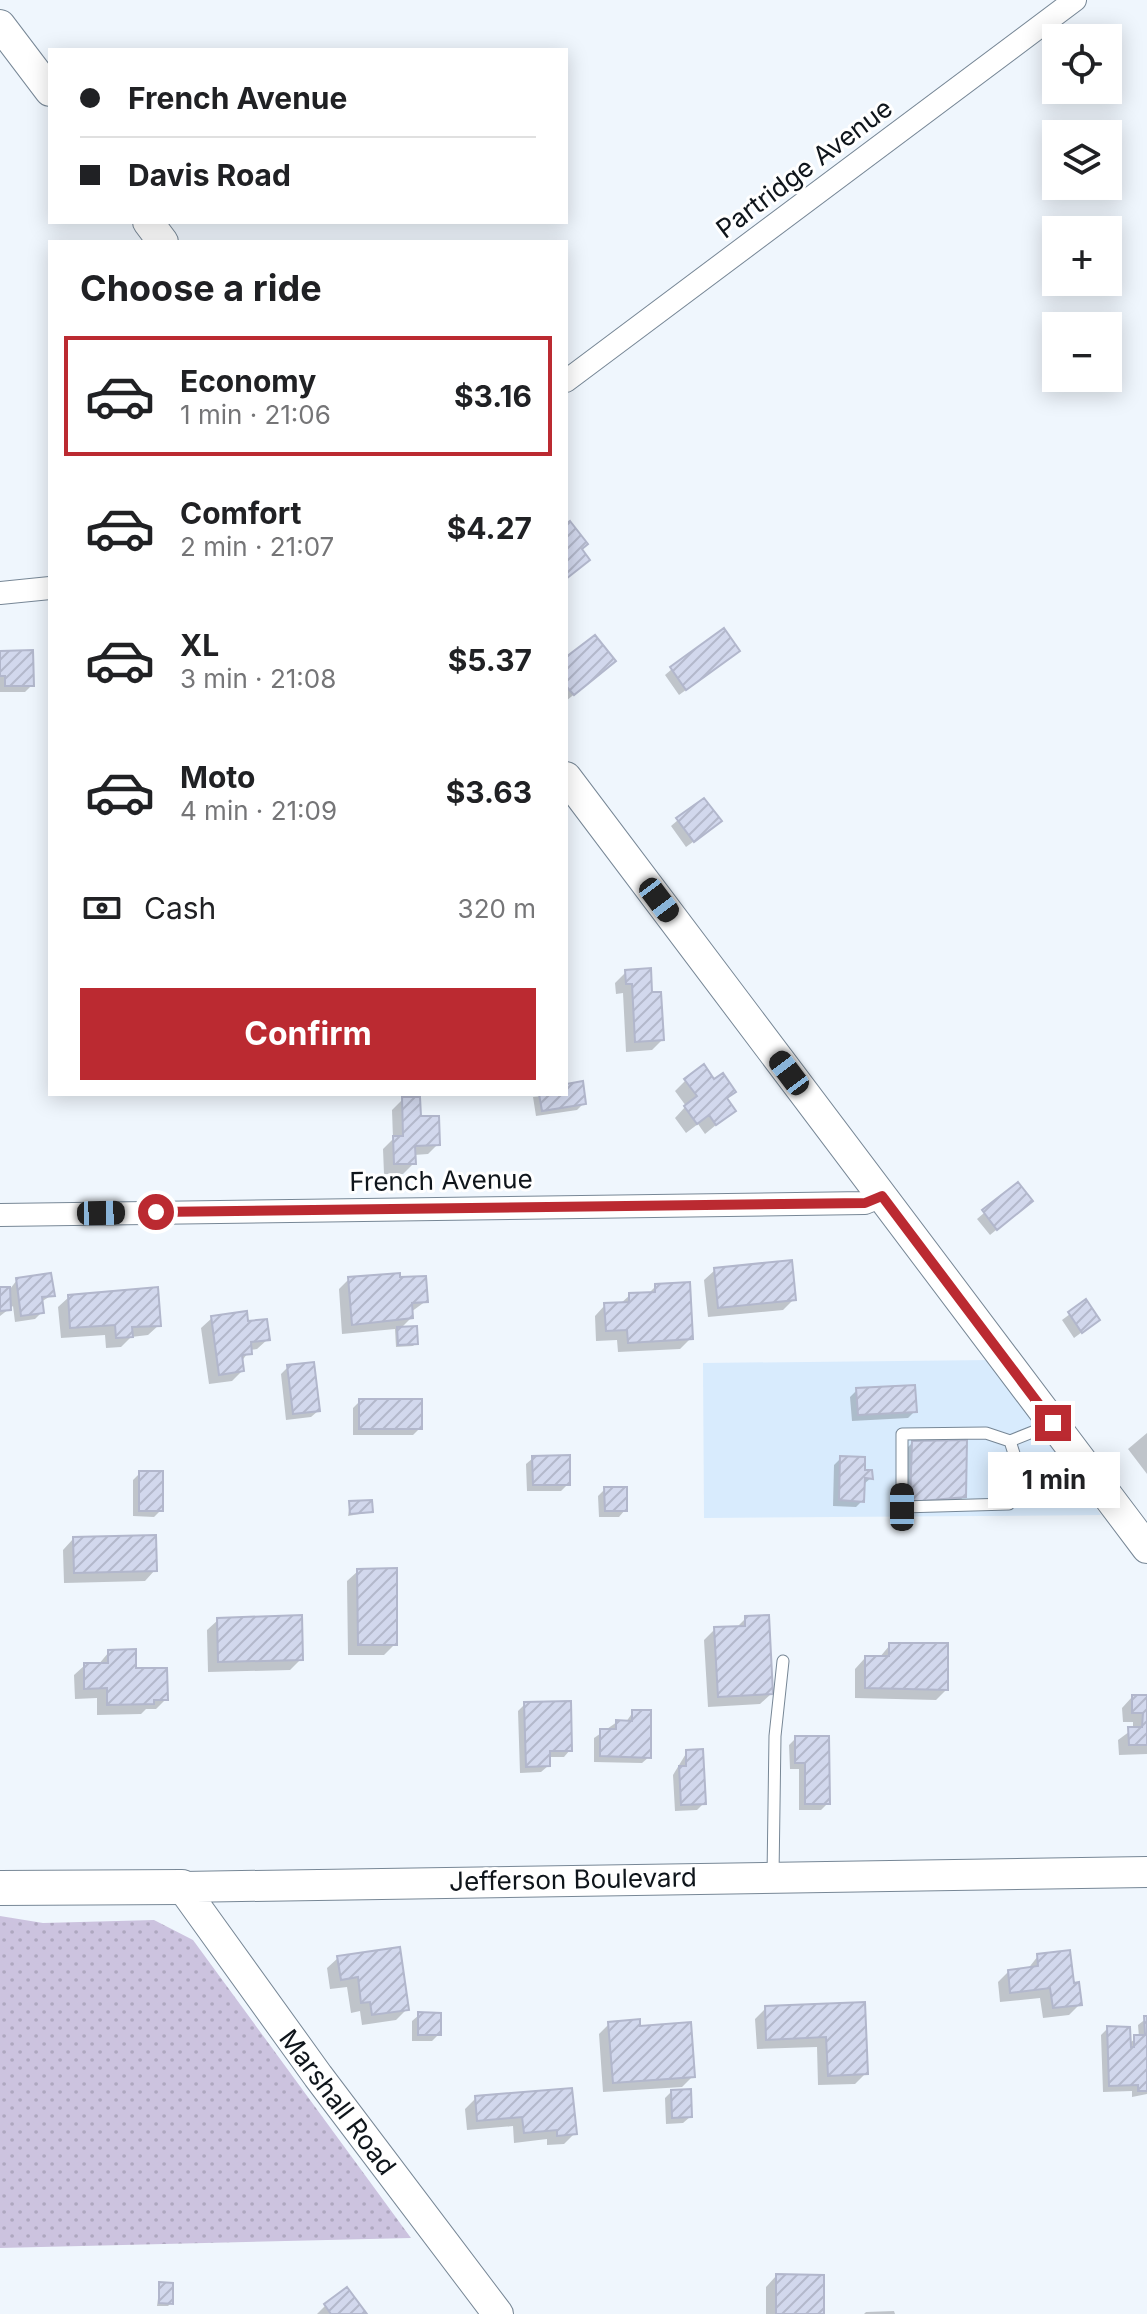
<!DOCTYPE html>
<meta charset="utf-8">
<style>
body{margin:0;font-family:Inter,sans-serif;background:#f6f6f6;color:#202124;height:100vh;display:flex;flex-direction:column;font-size:30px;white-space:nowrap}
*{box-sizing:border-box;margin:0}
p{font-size:26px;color:#757577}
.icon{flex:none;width:44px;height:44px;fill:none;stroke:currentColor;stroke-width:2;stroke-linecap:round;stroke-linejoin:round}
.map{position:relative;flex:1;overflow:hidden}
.side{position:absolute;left:48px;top:240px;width:520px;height:856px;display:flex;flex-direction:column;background:#fff;border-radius:0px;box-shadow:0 4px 20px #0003}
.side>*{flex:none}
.banner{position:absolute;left:48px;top:48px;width:520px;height:176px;border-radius:0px;box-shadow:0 4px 20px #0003;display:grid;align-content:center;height:176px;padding:0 32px;background:#fff}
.controls{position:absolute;left:1042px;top:24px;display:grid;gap:16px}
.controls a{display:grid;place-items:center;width:80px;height:80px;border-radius:0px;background:#fff;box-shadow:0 4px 20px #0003;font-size:40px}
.end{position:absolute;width:36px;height:36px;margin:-18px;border:10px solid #bb2a31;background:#fff;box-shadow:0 0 0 4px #fff}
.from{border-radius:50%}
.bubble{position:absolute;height:56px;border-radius:0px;background:#fff;box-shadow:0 4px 20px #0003;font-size:26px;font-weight:700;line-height:56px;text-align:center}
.car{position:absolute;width:24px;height:48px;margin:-24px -12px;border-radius:10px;box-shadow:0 0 6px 2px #0007;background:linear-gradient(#222 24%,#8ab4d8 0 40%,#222 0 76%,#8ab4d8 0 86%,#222 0)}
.banner b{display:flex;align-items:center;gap:28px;height:76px;font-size:30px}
.banner b+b{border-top:2px solid #e0e0e0}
.banner i{width:20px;height:20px;background:#202124}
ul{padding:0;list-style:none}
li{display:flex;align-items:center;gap:24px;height:120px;margin:0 16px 12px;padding:0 16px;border:4px solid transparent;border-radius:0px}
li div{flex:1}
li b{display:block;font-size:30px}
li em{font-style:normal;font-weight:700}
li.active{border-color:#bb2a31}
li>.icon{width:72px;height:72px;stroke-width:1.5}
h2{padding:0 32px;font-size:36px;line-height:96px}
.pay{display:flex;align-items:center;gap:20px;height:88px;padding:0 32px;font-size:30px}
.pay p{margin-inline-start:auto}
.action{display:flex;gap:16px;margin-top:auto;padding:16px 32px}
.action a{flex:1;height:92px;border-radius:0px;background:#bb2a31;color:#fff;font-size:32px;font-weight:700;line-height:92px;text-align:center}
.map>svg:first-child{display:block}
.built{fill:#d8ebfd}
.grass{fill:url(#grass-dots)}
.shadow{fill:#0003}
.building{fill:url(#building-hatch);stroke:#b2b7cc;stroke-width:2}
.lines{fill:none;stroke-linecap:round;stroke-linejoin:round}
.lane-casing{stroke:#778796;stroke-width:13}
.street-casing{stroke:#778796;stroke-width:24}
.secondary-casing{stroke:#778796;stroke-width:32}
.primary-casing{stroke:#778796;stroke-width:36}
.lane{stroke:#fff;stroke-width:11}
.street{stroke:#fff;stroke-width:22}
.secondary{stroke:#fff;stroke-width:30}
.primary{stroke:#fff;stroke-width:34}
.route{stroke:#bb2a31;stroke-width:10}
.labels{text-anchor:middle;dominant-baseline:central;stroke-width:6;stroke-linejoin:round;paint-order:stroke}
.street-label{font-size:26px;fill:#0f151b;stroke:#fff}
</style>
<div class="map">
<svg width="1147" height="2314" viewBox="0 0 1147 2314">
<defs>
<pattern id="grass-dots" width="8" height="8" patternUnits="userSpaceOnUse" patternTransform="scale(2)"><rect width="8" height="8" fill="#ccc3df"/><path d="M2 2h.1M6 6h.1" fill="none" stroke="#aea7bf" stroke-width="1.8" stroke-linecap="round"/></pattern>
<pattern id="building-hatch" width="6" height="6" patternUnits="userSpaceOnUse" patternTransform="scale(2)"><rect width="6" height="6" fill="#d2d8ed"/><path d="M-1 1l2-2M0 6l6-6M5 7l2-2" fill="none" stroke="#b3b8cb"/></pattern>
</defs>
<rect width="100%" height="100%" fill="#eff6fd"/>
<path class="built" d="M991,1360L1101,1515L704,1518L703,1363Z"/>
<path class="grass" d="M0,1916L43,1923L154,1920L193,1940L411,2238L0,2248Z"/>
<path class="shadow" d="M0,653L32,685L25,692H0Z
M731,657L679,695L665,675L672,669Z
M566,660L603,671L566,701Z
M678,820L712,828L686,847L671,826Z
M626,972L650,994L662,1040L652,1050L626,1052L623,993L616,994L615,983Z
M686,1080L714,1081L734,1091L725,1100L733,1111L705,1134L698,1124L686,1133L675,1118L686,1106L675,1091Z
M566,1086L584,1103L577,1110L536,1116L533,1097L566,1094Z
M403,1099L438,1144L428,1154L414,1155V1163L403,1174H384L383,1149L393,1139L392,1110Z
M1018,1184L1024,1207L990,1235L977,1219Z
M715,1270L794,1299L783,1310L708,1317L704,1280Z
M349,1279L426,1301L411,1312V1318L400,1329L416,1343L413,1346L396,1347L395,1329L342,1334L339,1289Z
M17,1280L52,1295L41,1302L42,1312L35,1319L15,1322L13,1306L0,1316V1289H10Z
M656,1286L691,1338L680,1349L618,1352L617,1340L596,1341L595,1316L605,1305L620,1304L630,1295L648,1294Z
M69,1297L159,1325L148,1335L131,1337L121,1347L106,1348L105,1335L61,1338L58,1307Z
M1086,1302L1098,1320L1074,1338L1062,1320Z
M212,1318L247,1323L268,1339L257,1349L250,1350L241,1362L242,1371L232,1381L209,1384L201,1328Z
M288,1367L318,1411L311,1417L286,1420L281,1374Z
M857,1390L915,1411L908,1418L852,1421L850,1397Z
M360,1401L420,1428L413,1435H353V1408Z
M1147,1433V1474L1128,1449Z
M912,1443L964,1496L954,1507L900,1511L902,1453Z
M533,1458L568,1484L561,1491H527L526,1464Z
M841,1458L871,1478L864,1484L862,1501L856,1507L833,1506L834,1465Z
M140,1473L161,1510L154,1517L133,1516V1480Z
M605,1489L625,1510L619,1517H599L598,1496Z
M350,1503L371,1512L348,1516Z
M73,1539L155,1570L145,1581L64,1583L63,1550Z
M358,1571L395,1644L384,1655H348L347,1581Z
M746,1618L771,1694L760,1704L708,1707L704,1640L715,1629L736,1628Z
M218,1620L301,1659L290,1670L208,1672L207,1630Z
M890,1645L946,1690L936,1700L855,1698V1669L865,1658H879Z
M109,1652L166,1699L156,1709H146L141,1714L97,1715V1698L75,1699L74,1675L85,1665H98Z
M1132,1697H1147V1754L1119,1755L1118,1740L1133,1729V1722H1123L1122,1708Z
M525,1704L570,1750L564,1757H548V1766L541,1772L520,1773L518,1711Z
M633,1712L649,1757L642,1763L594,1762V1738L617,1722H626Z
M796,1738L828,1803L821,1810H799V1769H790L789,1745Z
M687,1752L704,1803L697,1810L675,1811L673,1775Z
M1038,1956L1072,1985L1080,2004L1069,2015L1043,2018L1040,1998L1000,2002L998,1982L1008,1972L1027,1970Z
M338,1958L407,2009L396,2020L362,2025L360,2011L351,2013L347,1987L330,1989L327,1968Z
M863,2004L866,2073L855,2084L818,2085L817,2047L757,2049L755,2019L766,2008Z
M419,2015L439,2034L432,2041H412V2021Z
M1147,2018V2094L1132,2097V2091L1103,2092L1101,2035L1108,2028L1129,2043L1139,2037L1138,2025Z
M609,2024L639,2028L693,2076L682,2087L603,2092L599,2034Z
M671,2092L690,2117L683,2123L666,2124L665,2098Z
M476,2098L575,2133L564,2144L547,2145V2139L514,2143L513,2126L467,2130L465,2109Z
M776,2276L822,2314H766V2287Z
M160,2284L171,2303L168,2306H157Z
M347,2290L365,2314H317L325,2306Z
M894,2311L895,2314H864L866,2312Z"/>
<path class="building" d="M570,521L588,544L582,549L590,560L566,579V524Z
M724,628L740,651L686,690L670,667Z
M595,635L616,661L574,695L566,686V657Z
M33,650L34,686H5V676H0V651Z
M704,798L722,821L694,842L676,818Z
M651,968L652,992H661L664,1040L635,1042L632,984H626L625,970Z
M704,1064L714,1079L723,1073L736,1092L727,1098L736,1111L716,1125L709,1115L697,1124L684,1106L697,1096L684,1079Z
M583,1081L586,1104L542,1111L539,1094H566V1084Z
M402,1097H420L421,1116H439L440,1145L415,1146L416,1164H394L393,1136H403Z
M1018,1182L1033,1201L997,1230L982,1210Z
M792,1260L796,1300L718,1308L714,1268Z
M51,1273L55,1296L42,1297L44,1313L21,1316L16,1278Z
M400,1273V1277L426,1276L428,1302L412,1303L413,1318L352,1325L348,1277Z
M690,1282L693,1339L628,1343L627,1330L606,1331L604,1303L629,1302V1293L655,1292V1284Z
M0,1287H10L11,1310L0,1311Z
M158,1287L161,1326L132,1327L133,1337L116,1338L115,1325L70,1328L68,1295Z
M1086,1299L1100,1320L1082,1333L1068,1312Z
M247,1311L248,1321L267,1319L270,1340L251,1342L252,1354L242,1355L244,1371L219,1375L211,1316Z
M417,1326L418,1344L398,1345L397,1327Z
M314,1362L320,1411L293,1414L287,1365Z
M915,1385L917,1412L858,1415L856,1388Z
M359,1399H422V1429H359Z
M967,1440L966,1497L910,1502L912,1441Z
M570,1455V1485H533L532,1456Z
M840,1456L865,1457V1470H872L873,1479L865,1478L864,1502L839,1500Z
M139,1471H163V1511H139Z
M604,1487H627V1511H605Z
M372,1500L373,1512L350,1514L349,1501Z
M156,1535L157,1571L74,1573L73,1537Z
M397,1568V1645H358L357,1569Z
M302,1615L303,1660L218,1662L217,1618Z
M769,1615L773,1694L718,1697L714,1627L745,1626V1616Z
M889,1643H948V1690L865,1688V1656H889Z
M136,1649V1668H167L168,1700H154V1704L107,1705V1688L84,1689V1663H108V1650Z
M1132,1695H1147V1745H1129L1128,1727H1142L1143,1713H1132Z
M571,1701L572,1751H550V1766L526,1767L524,1702Z
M632,1710H651V1758L600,1756V1729H616V1720L632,1721Z
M795,1736H829L830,1804H805V1763H795Z
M703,1749L706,1804L681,1805L679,1766H686V1750Z
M400,1947L409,2010L372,2015L370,2002L361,2003L358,1977L341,1980L337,1956Z
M1070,1950L1074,1983L1079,1982L1082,2005L1053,2008L1050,1988L1010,1993L1008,1970L1038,1966L1037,1954Z
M865,2002L868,2074L828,2076L826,2037L766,2040L765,2006Z
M418,2012L441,2013V2035H418Z
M1144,2016H1147V2091H1138V2085L1109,2086L1107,2026L1130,2027L1131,2047H1134V2035H1145Z
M640,2019V2026L691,2022L695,2077L613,2083L608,2022Z
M572,2088L577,2134L557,2136V2130L524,2133L522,2117L477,2121L475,2096Z
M691,2089L692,2117L672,2118L671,2090Z
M776,2274L824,2275V2314H776Z
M159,2282L173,2283V2304L159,2303Z
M347,2287L367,2314H331L324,2304Z"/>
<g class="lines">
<defs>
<path id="lane" d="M1050,1425L1010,1441L1023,1482L1060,1484L1090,1472
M1010,1441L986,1433L902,1434V1507L1009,1504L1023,1482
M773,1876L775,1736L783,1661"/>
<path id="street" d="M566,381L1075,0
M0,593L50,588
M0,1215L865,1203L882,1196"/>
<path id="secondary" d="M0,25L50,91
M148,222L163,242
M566,777L1147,1548
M182,1887L1147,1872
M182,1887L318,2076L498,2314"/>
<path id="primary" d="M0,1888L182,1887"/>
</defs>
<use href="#lane" class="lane-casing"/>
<use href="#street" class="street-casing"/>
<use href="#secondary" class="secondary-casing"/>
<use href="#primary" class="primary-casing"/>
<use href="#lane" class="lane"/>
<use href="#street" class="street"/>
<use href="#secondary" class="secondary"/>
<use href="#primary" class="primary"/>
</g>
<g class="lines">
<path class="route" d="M156,1212L865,1203L882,1196L1053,1423"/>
</g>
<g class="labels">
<g class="street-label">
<text transform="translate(804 168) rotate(-37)">Partridge Avenue</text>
<text transform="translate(441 1180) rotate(-1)">French Avenue</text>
<text transform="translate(573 1879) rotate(-1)">Jefferson Boulevard</text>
<text transform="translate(338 2102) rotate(53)">Marshall Road</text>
</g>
</g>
</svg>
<div class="controls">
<a><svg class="icon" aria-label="locate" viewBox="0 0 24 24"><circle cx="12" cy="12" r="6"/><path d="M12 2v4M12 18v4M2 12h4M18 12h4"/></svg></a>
<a><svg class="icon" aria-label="layers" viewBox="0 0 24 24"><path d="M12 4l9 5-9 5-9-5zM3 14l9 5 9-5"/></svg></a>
<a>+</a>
<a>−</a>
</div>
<i class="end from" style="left:156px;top:1212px"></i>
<i class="end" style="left:1053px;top:1423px"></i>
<div class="bubble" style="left:988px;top:1452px;width:132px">1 min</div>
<i class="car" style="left:659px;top:900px;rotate:143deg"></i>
<i class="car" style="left:789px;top:1073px;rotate:323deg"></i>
<i class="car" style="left:101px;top:1213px;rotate:89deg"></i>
<i class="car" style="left:902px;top:1507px;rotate:0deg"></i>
<div class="banner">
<b><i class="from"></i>French Avenue</b>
<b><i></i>Davis Road</b>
</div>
<section class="side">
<h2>Choose a ride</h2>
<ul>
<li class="active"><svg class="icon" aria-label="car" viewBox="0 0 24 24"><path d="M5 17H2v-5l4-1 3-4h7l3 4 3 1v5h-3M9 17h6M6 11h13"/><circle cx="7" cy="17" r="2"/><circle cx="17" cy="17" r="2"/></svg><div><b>Economy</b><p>1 min · 21:06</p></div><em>$3.16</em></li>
<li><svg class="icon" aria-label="car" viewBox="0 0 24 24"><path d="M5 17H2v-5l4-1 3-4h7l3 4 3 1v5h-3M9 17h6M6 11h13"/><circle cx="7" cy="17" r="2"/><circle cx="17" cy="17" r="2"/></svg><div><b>Comfort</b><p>2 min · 21:07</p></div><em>$4.27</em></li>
<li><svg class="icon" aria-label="car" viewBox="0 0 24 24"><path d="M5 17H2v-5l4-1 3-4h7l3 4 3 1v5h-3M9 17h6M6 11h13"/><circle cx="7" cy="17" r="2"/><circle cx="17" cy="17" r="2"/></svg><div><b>XL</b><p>3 min · 21:08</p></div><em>$5.37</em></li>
<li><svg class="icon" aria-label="car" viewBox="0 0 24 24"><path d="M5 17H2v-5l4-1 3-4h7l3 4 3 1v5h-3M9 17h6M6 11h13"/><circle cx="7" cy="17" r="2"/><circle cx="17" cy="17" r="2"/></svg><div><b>Moto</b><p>4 min · 21:09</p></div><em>$3.63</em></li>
</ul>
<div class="pay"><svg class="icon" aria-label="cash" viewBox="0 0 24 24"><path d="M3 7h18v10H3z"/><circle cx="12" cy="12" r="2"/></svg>Cash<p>320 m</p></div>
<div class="action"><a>Confirm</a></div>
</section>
</div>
